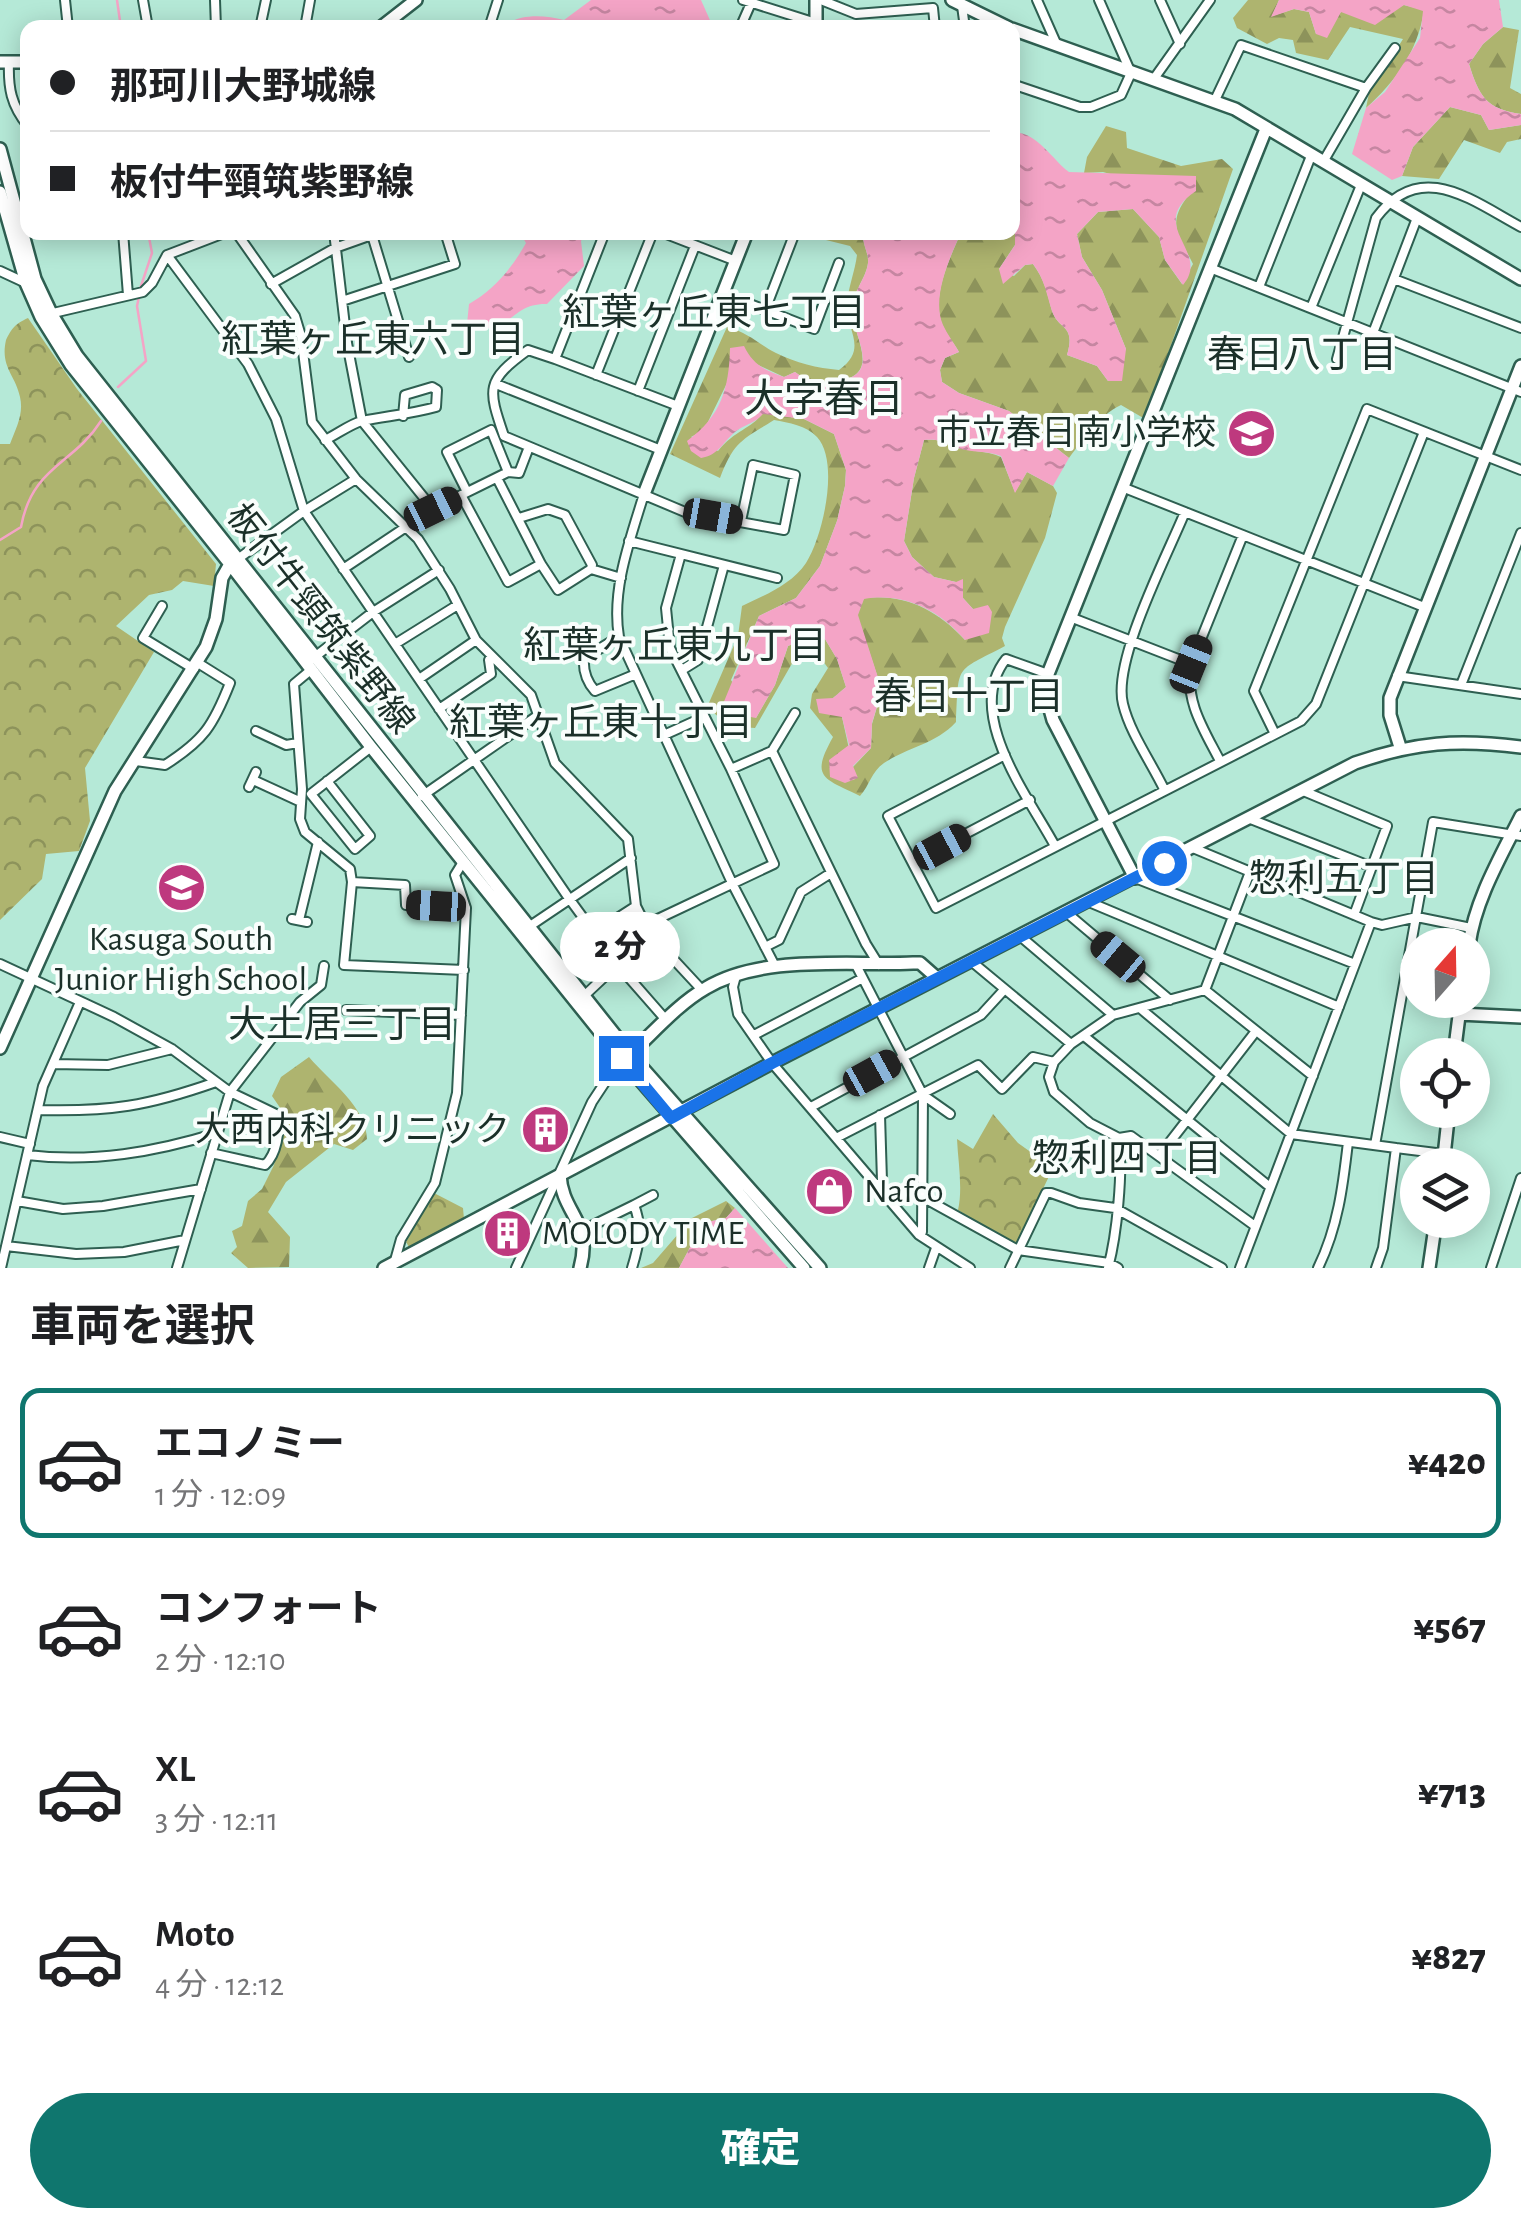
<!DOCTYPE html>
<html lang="ja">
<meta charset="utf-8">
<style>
body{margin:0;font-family:"Alegreya Sans","Noto Sans JP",sans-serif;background:#f6f6f6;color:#202124;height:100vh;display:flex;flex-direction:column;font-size:38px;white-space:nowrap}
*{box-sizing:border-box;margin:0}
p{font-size:32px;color:#757577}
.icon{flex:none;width:55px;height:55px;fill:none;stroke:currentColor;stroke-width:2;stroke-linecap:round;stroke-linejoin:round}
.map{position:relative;height:1268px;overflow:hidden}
.drawer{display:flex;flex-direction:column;background:#fff;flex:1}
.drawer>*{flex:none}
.guide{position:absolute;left:20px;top:20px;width:1000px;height:220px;border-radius:20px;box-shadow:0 5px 25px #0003;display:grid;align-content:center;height:220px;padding:0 30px;background:#fff}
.needle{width:65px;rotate:20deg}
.controls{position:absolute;left:1400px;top:928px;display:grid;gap:20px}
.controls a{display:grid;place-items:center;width:90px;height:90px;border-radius:50%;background:#fff;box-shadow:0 5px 25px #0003;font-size:50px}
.end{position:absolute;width:45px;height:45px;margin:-22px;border:12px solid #1a73e8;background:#fff;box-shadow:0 0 0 5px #fff}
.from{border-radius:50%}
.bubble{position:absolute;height:70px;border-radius:35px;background:#fff;box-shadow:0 5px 25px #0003;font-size:32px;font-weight:800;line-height:70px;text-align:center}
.car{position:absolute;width:30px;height:60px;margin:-30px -15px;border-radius:12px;box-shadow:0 0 8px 2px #0007;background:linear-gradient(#222 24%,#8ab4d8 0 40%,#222 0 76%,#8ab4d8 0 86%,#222 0)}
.guide b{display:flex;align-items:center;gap:35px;height:95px;font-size:38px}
.guide b+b{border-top:2px solid #e0e0e0}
.guide i{width:25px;height:25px;background:#202124}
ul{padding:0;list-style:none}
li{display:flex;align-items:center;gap:30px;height:150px;margin:0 20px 15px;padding:0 10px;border:5px solid transparent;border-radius:20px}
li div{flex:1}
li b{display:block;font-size:38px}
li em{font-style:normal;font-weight:800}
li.on{border-color:#0f766e}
li>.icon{width:90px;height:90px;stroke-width:1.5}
h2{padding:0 30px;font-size:45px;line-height:120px}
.primary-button{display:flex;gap:20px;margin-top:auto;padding:20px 30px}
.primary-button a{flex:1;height:115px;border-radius:60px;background:#0f766e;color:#fff;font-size:40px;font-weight:800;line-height:115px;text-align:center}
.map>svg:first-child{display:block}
.forest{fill:url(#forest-firs)}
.park{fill:url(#park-crowns)}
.water{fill:url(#water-ripples)}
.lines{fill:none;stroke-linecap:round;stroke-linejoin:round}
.stream{stroke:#f4a4c6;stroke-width:2.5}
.street-casing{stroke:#2e5f51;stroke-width:12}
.secondary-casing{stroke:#2e5f51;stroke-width:16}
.street{stroke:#fff;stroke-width:8}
.secondary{stroke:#fff;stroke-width:11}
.route{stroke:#1a73e8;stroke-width:12}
.labels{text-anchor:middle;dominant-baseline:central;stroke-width:8;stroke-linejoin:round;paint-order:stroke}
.poi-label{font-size:35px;fill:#1b3029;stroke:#f9fefc;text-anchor:end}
.street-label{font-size:35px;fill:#1b3029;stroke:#f9fefc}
.neighbourhood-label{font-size:38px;fill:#1b3029;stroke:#f9fefc}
.quarter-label{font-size:40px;fill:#1b3029;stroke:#f9fefc}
</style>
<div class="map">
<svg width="1521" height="1268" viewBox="0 0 1521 1268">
<defs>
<pattern id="forest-firs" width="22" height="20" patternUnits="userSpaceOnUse" patternTransform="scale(2.5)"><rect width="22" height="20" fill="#aeb46f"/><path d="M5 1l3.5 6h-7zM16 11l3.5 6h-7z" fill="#8d935b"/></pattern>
<pattern id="park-crowns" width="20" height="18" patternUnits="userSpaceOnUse" patternTransform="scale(2.5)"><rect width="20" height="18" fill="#aeb46f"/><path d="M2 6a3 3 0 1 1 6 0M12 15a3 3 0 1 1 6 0" fill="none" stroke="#8d935b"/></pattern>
<pattern id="water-ripples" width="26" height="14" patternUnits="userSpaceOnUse" patternTransform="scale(2.5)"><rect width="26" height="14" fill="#f4a4c6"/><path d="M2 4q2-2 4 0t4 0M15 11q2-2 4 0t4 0" fill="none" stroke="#c586a1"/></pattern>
</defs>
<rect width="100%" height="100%" fill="#b5e9d7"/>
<path class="forest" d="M1248,0H1279L1272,16L1294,9L1309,12L1316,34L1341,12L1404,5L1424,10C1418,51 1396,81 1366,108L1369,93L1403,39L1350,27L1328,60L1296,53L1293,40L1279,38L1267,44L1237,28L1233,18Z
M1503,27L1519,30L1510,88L1521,94V114C1486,109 1479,96 1469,64L1483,44Z
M1450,107L1481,115L1489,130L1521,125V139L1507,142L1500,153L1464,140L1439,179L1402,176L1413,147Z
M1106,126L1126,132L1127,148L1181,166L1222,159L1233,169L1145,419L1121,405C1097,417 1085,437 1069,458L1009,411L959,393L942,382L940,370L945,358L959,352C954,343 946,334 942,324C931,297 950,257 961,233L1012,232L1013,228L1016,230L1015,245L999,269L1014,276L1025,265L1033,264C1045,280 1047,293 1052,311C1059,331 1076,324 1067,355L1097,366L1108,381L1126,349L1102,290L1082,257L1077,234L1098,212L1133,209L1159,237L1165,260L1182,284L1193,264C1179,236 1166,224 1188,196L1103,172L1084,173L1087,157Z
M822,233H863C862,244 869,253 868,263C866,279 852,293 852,308C852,338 886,377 832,382C817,384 807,381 795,372L784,377L752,362L729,379L704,430L691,437L718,451C735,430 751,429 763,413L804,419L834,434L846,470L845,486L837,521L820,566L796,598L759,616L731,680L756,718L775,685L788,646L810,637L825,639L837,659L846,687L833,698L842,717L853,767L871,748L872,724L882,690L857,615L864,598C904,593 938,610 965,640L973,609L963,598L956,582L934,577L912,557L904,541L914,478L924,440C943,439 942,443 958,448C972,452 986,450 1001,457L1015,492L1027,472L1053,486L1057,493L1045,538L1005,627L1002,638L1005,646C954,673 959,663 956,722C936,744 908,747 884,763C871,772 870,785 860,796C823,778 810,778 833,737L810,708L812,694L828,668L817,653L807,649L798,653L755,728C737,727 717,721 708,705L738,636L742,606C765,595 791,585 806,563C823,536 840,462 817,437C806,425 789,423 774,420C742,440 734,441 720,478L670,454L727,327C749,333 757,343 776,353C796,363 817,368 839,370C869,348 846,332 847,304C848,288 855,271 857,255L850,246L822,239Z
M309,1057C330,1082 366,1106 367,1139L353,1150L334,1144L286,1182L268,1212L290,1237L289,1267L248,1268L231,1253L237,1247L232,1231L242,1226L248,1201L262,1189L274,1165L285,1115L272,1096L281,1077Z
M726,1201L735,1208L726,1218L703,1223L679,1268H641L653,1263L692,1218Z"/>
<path class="park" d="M28,318L77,389L216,564L214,586L183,581L172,590L149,595L116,626L154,652L85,768L90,821L79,851L46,854L42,879L0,920V444H10C16,428 24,414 20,397C15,374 0,367 6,340C12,328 15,324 28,318Z
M993,1114L1018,1143L1053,1168L1017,1243L1014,1244L958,1210C963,1188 958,1162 957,1139L973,1149Z
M434,1193L463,1208L464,1219L409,1247L406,1242Z"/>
<path class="water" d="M591,0H701L713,27H503C519,13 544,15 564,20Z
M1279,0H1499L1503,27L1483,44L1469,64C1479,96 1486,109 1521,114V125L1489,130L1481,115L1450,107L1413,147L1402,176L1392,180L1352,154L1366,108L1385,92L1420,38L1423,11L1404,5L1375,25L1341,12L1327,38L1316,34L1309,12L1294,9L1271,17Z
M1013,132C1037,132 1051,158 1069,172L1196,176V191C1144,226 1212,251 1183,285L1165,260L1159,237L1133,209L1098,212L1077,234L1082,257L1102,290L1126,349L1122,381H1108L1097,366L1067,355C1076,324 1059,331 1052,311C1046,293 1045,280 1033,264L1025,265L1003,284L999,269L1015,245V231L1012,228Z
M961,232C950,258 931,297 943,325C947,334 954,343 959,352L945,358L940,370L942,382L959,393L1009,411L1069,458L1053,486L1027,472L1015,493L1001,456C986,450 972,453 958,448C942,443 943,439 924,440L914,478L904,541L912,557L934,577L956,582L963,579V598L973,609L988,605L992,612L989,633L965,640C939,610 904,592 864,599L858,615L882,690L872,723L871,748L853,766L858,778L845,783L830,777L829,760L849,745L842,717L819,713L816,699L833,698L846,687L837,659L825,639L810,637L788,646L775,685L756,718L735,714L723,704L759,616L796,598L820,566L837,521L845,486L846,470L834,434L804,419L763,414C754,424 745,424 735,432C722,443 719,455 701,458L691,451L687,441C721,416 729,389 730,348L744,346C753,365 765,370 784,377L795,372C807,381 817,384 831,382C887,377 852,338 852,308C852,293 866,279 868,263C869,253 862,244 863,233Z
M520,233H586L581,241L584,266L547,304C507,303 512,340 467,324L469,304C494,290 512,268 526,243Z
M735,1208L788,1268H679L703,1223L726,1218Z"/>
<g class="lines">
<path class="stream" d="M117,0L121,28
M140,289L152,253L148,232
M118,387L146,361L137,306L139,297
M0,540L21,527C32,466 73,465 101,421"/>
<defs>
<path id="street" d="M65,0L68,28
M143,0L148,28
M215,0L216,28
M743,0L816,23
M821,0L856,14L933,8L935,28
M1037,0L1056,43
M1160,0L1180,44
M962,6L965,28
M260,28L266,0
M305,28L310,0
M489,28L498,0
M740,28L751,3
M9,62C8,88 11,105 28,126
M1153,80L1210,0
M1012,84L1080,107H1091L1121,95L1131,73L1099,0
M1215,100L1241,45L1366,88
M1323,162L1366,88L1395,48
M123,232L128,295
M236,232L295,316L301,336L312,422L356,479L418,539L450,589L476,640L531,695L555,763L628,839L636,906L650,934L702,990
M334,232L347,343L362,421L433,509
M605,232L555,359L678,406
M661,232L736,261
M372,235L409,357
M167,255L248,364L276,419L304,511L568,897L617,964L666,1020
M1210,268L1521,392
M0,271L26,283
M1394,279L1521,328
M271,284L335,248L380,232
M1259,287L1311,156
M724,294L814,329L839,263
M342,301L455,264L445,232
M1311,308L1361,185
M765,310L794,235L787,232
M49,314L143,292L152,283L167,255L227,232
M1373,333L1417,218
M555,359L528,350C485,381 488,389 504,436L685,512L784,530L795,475L753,465L741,521
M1337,359L1376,218C1420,158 1471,200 1521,227
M596,375L653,232
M496,384L661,450
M638,391L695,246
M325,440C336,435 350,424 362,421C387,416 411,414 436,407L437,390L432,387L405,395L403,416
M497,478L541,564L558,590L591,569
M1122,487L1424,607
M467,492L447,452L491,430L508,472
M644,494C630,540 611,590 619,637L733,885L775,966
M461,495L508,582L541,564
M519,518L548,509L565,515L592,565L591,569
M629,541L777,578
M235,561L304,511L356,479
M343,569L433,509L508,472L519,473L529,447
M591,569L621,578
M162,606L143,638L194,669
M1070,617L1191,664
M619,637L584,658C583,670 587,682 595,691L636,674
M395,644L456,606
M312,659L373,612L439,570
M312,669L294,684L302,789L300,819L305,832L350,869L352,882
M682,670L698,660L724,565
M1048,674L1006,659C963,713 1028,796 1055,846
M1397,676L1521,694
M419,679L476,640
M1461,685L1521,533
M439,709L491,674L489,660L492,656
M256,731L286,745L298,743
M1275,734L1254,691L1367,409L1521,470
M664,735L704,717
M772,751L795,713
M1005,755L888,816L936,908L1301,721L1316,704L1424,432
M136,761L165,765C204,740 213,726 230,683L198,663
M1220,761C1203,728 1185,702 1191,664L1243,535
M731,769L772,751L866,944L879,965
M253,780L301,802
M327,781L370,836L355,849L311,794L371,747
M249,787L256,772
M1164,789C1151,762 1130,733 1123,704C1112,661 1167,556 1185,512
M1301,790L1387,826L1354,915
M422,796L537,716
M1248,818L1372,867
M1193,848L1371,922L1382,925L1417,917L1471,928
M912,862L1030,800
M1250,872L1205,990L1313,1076
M1135,878L1355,964
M1089,902L1339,1007
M1067,913L1170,1000
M292,919L307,922
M299,920L318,842
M645,925L774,864L731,769L670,648L666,608L681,554
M527,928L631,858
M594,933L636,906
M1020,936L1113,1015
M765,947L779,940L801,892L831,873
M971,961L1071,1044
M0,964L114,1017L172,1049L230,1092L278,1115C280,1131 277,1154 265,1165L211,1153
M856,965L923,1095L922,1232L919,1235
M464,970L344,965L352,882L405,885L406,905L466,908
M736,976L733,987L738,1014L772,1063L919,1235L970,1268
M584,996L650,934
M1141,1009L1291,1134L1396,1148
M346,1010L461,1015
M754,1035L861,979
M1084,1036L1270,1187
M53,1064L108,1065L172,1049
M923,1095L950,1114
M811,1107L981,1015L1003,991
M38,1110C110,1112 148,1106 216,1082
M0,1137L30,1144
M838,1137L978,1065L1002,1089L1033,1057L1054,1062
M1119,1138L1131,1136L1255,1226
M1375,1145L1433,822L1521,836
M27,1155C93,1163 155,1152 217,1133
M1159,1156L1256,1031
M878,1185L882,1181L880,1115
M924,1198L1018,1250L1109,1263L1118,1268
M17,1201L63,1209L103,1206L201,1189
M634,1205L653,1195
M583,1230L634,1205C643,1228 639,1245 632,1268
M6,1246L76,1254L124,1252L185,1240
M394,1264L401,1239L435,1183L457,1093L466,908L455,875L463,862
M1,1268L43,1086L80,1002
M177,1268L230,1092L300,1002L321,985L324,966
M516,1268L592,1102L621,1058
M929,1268L936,1248
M1010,1268L1046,1193H1051L1079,1203L1115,1208L1222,1268
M1108,1268C1117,1234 1123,1173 1119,1138L1090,1123L1054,1092L1049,1077L1054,1062L1071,1044L1113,1015L1205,990
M1240,1268L1371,922
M1318,1268C1338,1227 1343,1186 1348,1142
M1376,1268L1383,1248L1396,1148L1444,1154
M1491,1268L1521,1178"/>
<path id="secondary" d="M952,0L1009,28
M380,28L416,0
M816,28V0
M1012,29L1235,109L1521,279
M0,62H28
M0,149L35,279L51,313L77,356L630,1054L820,1268
M0,192L26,283L41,317L71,365L230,564L371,747L621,1058L804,1268
M644,494L747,232
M1400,747L1390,715V698L1521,366
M1135,878L1053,720L1048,702V674L1266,129
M1469,945C1475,900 1501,856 1521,816
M1459,1014L1521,1017
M0,1048L115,791L206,647L216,619L222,578L230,564
M630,1054C654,1032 678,1004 706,988C762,954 849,966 913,963H920L937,978
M1454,1055L1461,1000
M1443,1165L1449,1110
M560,1175C562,1214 593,1221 580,1268
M384,1268L772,1063L1355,763C1415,742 1458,739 1521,747
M1429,1268L1436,1220"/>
</defs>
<use href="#street" class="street-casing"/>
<use href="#secondary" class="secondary-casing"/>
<use href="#street" class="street"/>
<use href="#secondary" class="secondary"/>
</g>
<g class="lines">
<path class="route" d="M621,1058L671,1118L772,1063L1164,863"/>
</g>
<defs>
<symbol id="school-disc" viewBox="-11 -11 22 22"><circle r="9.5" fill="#be397e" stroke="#f9fefc"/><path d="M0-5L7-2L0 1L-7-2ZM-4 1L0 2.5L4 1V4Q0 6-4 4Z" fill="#fff"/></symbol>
<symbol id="building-disc" viewBox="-11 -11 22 22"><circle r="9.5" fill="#be397e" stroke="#f9fefc"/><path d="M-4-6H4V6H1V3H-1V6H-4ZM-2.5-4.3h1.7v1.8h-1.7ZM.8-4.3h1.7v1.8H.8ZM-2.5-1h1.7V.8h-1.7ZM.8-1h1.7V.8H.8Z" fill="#fff"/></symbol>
<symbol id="shop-disc" viewBox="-11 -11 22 22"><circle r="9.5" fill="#be397e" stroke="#f9fefc"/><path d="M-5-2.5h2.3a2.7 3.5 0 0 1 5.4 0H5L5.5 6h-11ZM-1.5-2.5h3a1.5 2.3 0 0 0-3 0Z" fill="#fff"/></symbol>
</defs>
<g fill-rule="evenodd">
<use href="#school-disc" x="1224" y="406" width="55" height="55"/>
<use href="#school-disc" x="154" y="860" width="55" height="55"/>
<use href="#building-disc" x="518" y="1102" width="55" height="55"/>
<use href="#shop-disc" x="802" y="1164" width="55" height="55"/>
<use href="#building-disc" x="480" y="1206" width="55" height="55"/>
</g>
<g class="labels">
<g class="poi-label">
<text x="1216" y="433">市立春日南小学校</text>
<text x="181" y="939" text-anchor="middle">Kasuga South<tspan x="181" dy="40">Junior High School</tspan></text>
<text x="510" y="1130">大西内科クリニック</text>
<text x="864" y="1191" text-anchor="start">Nafco</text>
<text x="542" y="1233" text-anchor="start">MOLODY TIME</text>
</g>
<g class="street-label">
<text transform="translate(320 619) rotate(52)">板付牛頸筑紫野線</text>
</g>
<g class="neighbourhood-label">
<text x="714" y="314">紅葉ヶ丘東七丁目</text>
<text x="373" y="341">紅葉ヶ丘東六丁目</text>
<text x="1302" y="356">春日八丁目</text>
<text x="675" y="647">紅葉ヶ丘東九丁目</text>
<text x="969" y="698">春日十丁目</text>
<text x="601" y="724">紅葉ヶ丘東十丁目</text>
<text x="1344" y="880">惣利五丁目</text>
<text x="342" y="1026">大土居三丁目</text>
<text x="1127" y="1160">惣利四丁目</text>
</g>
<g class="quarter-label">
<text x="824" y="400">大字春日</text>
</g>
</g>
</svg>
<div class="controls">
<a><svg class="needle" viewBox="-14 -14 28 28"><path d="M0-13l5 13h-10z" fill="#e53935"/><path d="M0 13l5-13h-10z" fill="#757577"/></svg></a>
<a><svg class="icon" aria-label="locate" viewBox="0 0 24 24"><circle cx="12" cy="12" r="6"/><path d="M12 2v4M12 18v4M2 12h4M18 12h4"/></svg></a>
<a><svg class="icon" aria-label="layers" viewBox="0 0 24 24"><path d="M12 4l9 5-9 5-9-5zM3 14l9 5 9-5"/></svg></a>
</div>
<i class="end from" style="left:1164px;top:863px"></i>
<i class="end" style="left:621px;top:1058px"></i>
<div class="bubble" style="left:560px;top:912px;width:120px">2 分</div>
<i class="car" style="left:433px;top:509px;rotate:64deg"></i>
<i class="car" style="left:713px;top:516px;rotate:100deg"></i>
<i class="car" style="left:1191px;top:664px;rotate:22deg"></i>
<i class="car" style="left:942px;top:847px;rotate:62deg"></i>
<i class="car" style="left:436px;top:906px;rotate:273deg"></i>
<i class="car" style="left:1118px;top:957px;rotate:310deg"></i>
<i class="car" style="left:872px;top:1073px;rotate:61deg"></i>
<div class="guide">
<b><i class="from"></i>那珂川大野城線</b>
<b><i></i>板付牛頸筑紫野線</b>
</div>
</div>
<section class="drawer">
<h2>車両を選択</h2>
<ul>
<li class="on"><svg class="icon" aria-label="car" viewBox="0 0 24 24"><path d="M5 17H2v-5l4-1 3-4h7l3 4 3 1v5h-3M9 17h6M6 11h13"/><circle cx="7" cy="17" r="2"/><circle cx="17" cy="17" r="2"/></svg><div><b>エコノミー</b><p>1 分 · 12:09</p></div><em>¥420</em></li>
<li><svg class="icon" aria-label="car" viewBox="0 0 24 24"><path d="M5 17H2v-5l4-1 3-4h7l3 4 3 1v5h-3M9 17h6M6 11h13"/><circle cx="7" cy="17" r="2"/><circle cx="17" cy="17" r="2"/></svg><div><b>コンフォート</b><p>2 分 · 12:10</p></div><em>¥567</em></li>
<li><svg class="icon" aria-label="car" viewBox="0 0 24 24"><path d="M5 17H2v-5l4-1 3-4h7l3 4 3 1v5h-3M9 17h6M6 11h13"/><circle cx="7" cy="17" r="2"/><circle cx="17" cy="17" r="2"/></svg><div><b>XL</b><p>3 分 · 12:11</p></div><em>¥713</em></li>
<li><svg class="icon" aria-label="car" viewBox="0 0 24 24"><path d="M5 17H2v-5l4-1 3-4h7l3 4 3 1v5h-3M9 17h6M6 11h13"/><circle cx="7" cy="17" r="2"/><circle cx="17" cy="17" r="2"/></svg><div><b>Moto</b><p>4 分 · 12:12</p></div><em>¥827</em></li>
</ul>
<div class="primary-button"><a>確定</a></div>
</section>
